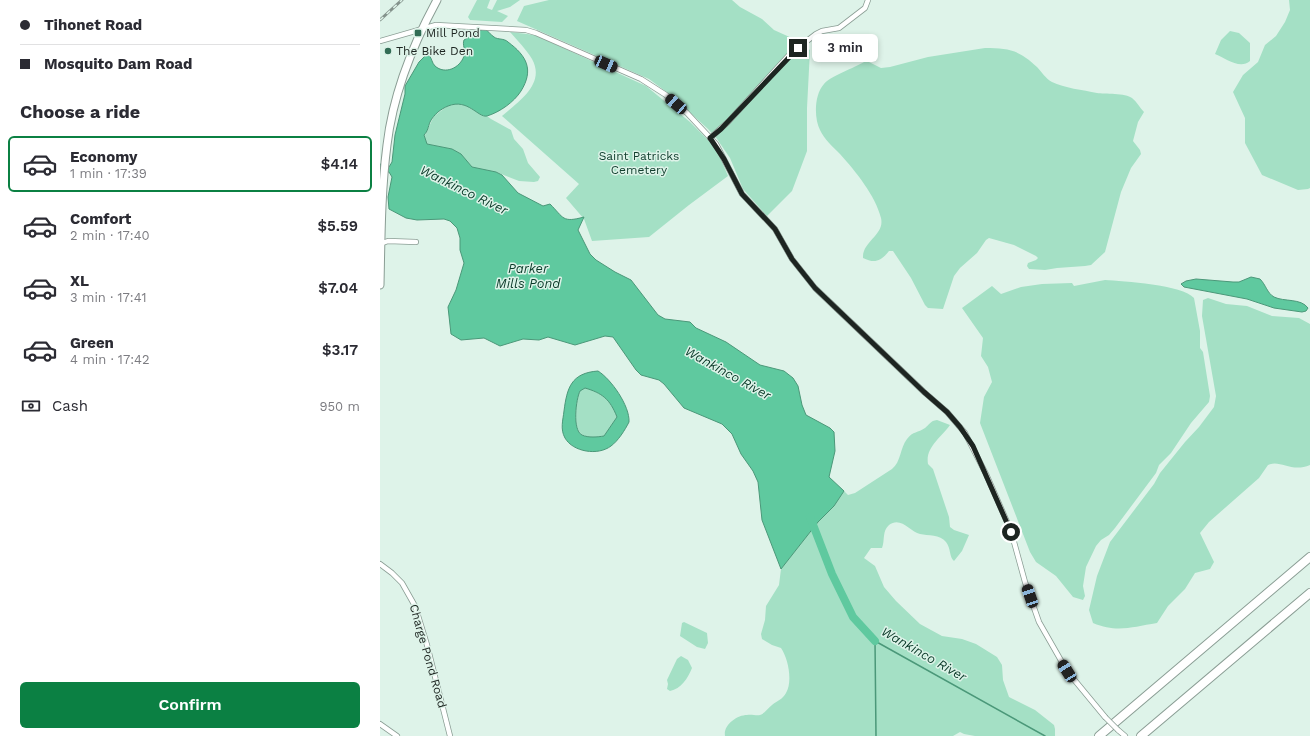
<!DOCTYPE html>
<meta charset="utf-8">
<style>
body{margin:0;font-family:"Work Sans",sans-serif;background:#f7f7f7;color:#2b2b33;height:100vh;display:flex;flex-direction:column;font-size:15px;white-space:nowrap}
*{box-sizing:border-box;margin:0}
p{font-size:13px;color:#7c7c81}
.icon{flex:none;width:22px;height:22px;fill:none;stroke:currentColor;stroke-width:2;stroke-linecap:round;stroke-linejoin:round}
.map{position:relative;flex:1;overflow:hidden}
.side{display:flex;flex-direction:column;background:#fff;width:380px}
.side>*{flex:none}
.guide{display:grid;align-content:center;height:88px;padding:0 20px;background:#fff}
.end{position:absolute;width:18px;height:18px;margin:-9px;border:5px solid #1d2521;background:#fff;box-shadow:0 0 0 2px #fff}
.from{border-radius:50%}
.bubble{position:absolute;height:28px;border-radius:6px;background:#fff;box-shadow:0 2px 6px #0003;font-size:13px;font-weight:600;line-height:28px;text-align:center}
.car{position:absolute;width:12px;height:24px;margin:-12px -6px;border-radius:5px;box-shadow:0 0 3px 1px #0007;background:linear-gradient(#222 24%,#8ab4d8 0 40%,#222 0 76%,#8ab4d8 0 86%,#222 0)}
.guide b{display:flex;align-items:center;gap:14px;height:38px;font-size:15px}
.guide b+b{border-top:1px solid #e1e1e2}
.guide i{width:10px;height:10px;background:#2b2b33}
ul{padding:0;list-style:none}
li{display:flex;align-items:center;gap:12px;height:56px;margin:0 8px 6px;padding:0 12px;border:2px solid transparent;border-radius:6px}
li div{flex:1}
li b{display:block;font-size:15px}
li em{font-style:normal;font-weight:600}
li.current{border-color:#0b8043}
li>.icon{width:36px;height:36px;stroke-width:1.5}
h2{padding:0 20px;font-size:18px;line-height:48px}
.pay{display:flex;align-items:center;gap:10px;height:44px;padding:0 20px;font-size:15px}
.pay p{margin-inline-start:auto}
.action{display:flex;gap:8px;margin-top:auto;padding:8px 20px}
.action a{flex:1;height:46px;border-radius:6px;background:#0b8043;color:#fff;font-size:16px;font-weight:600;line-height:46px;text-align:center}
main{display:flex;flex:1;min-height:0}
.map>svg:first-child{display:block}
.green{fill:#a4e0c5}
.water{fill:#5fc99f;stroke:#4b9879;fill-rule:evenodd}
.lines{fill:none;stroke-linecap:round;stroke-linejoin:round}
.stream{stroke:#4b9879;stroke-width:1.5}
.river{stroke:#5fc99f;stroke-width:8}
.street-casing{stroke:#8a9d94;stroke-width:6}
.primary-casing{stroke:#8a9d94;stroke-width:9}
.highway-casing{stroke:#8a9d94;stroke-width:10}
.street{stroke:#fff;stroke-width:4.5}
.primary{stroke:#fff;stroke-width:7}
.highway{stroke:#fff;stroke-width:8}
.rail-casing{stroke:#84938c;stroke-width:3}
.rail{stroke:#def3e9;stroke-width:1.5;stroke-dasharray:4.5;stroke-linecap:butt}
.street-bridge-casing{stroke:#8a9d94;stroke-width:6;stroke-linecap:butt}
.street-bridge{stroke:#fff;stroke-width:4.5}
.route{stroke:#1d2521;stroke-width:5}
.poi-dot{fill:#326c55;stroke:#def3e9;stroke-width:1.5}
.labels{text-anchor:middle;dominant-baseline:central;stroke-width:3;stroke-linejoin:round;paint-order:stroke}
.poi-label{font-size:12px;fill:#1d2521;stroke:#def3e9;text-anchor:start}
.park-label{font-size:12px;fill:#113f2e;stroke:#def3e9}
.street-label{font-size:12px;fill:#1d2521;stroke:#def3e9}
.water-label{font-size:13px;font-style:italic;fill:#0b3b2a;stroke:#def3e9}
</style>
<main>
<section class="side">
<div class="guide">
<b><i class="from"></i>Tihonet Road</b>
<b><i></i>Mosquito Dam Road</b>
</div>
<h2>Choose a ride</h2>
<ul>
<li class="current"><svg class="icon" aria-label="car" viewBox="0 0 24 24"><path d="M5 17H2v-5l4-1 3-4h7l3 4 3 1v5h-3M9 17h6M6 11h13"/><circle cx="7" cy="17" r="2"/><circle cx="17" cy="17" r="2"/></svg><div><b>Economy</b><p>1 min · 17:39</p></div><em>$4.14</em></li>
<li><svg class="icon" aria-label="car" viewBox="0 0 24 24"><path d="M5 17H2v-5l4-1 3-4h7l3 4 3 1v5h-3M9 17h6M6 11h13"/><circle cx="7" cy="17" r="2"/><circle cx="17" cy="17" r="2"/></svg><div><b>Comfort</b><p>2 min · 17:40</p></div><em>$5.59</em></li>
<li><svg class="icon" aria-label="car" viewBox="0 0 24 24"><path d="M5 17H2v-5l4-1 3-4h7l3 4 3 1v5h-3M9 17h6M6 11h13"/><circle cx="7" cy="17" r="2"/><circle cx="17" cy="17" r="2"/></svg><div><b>XL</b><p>3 min · 17:41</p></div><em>$7.04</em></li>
<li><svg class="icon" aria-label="car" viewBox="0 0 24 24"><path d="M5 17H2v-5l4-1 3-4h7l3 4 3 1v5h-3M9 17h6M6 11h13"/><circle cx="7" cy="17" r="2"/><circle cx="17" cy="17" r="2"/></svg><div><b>Green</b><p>4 min · 17:42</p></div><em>$3.17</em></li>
</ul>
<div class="pay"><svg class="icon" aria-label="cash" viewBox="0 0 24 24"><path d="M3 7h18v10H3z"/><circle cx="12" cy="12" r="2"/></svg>Cash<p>950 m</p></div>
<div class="action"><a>Confirm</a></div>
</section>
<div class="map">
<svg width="930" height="736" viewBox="0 0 930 736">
<rect width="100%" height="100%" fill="#def3e9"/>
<path class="green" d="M97,0H110L107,8L112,10L117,0H140L130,7L117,11L128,16L122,22L90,20L88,17Z
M169,0H352L360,7L382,19L394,30L414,39L430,50L427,108V151L412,191L387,216L363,189L350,158L337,139L328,129L292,96L269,79L137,21L144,6Z
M909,0H930V188L928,189L918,190L882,175L865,143V118L853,92L863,75L878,62L885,45L896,36L905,22L910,10Z
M850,31L859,33L870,43V61C860,70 845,58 835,54L841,40Z
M130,32L155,35L266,86L310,122L336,148L348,176L309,205L269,237L212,241L204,219L186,198L199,184L122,116C138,102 166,84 152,59C146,49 137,40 130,32Z
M605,48C629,48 639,50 657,67C662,72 665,78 672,82C684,88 703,90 717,93C724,94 746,93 752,98C757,102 760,108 764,112L758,122L753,141L760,150L761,154L751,168L741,192L725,252L711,265L705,266L677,268L665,270L649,269L647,266L648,263L656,260L658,258L656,256L634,245L609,238L606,240L597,253L580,268L574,276L563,309L548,308L545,305L531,278L513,251H509C501,261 495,264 483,258C482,241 505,235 501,218C495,195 476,172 460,154C453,147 444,139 440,130C434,118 434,95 444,84C449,77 476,67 484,62H489L501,68L510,67L548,57Z
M75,104C92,103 96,116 107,116L111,119L131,130L134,139L143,149L148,163L160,177L158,181L154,182L139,181L116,172L97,169L92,167L81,154L72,149L47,144L44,137L54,116L69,105Z
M725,280C743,281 803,285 814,298L820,331V348L823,352L830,396L829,402L811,423L791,453L779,465L776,473L735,528L729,535L721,540L716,546L706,567L703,586L705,596L703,600L693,597L676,576L656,562L650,552L600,423L604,397L612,382L608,367L601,356L603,338L582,308L612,286L621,294L641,287L662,284L692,283L694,286Z
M828,298L846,304L867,306L892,316L919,318L930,324V465C911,473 900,459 888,465L879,478L829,522L820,533L834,562L830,569L815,573L805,589L788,606L777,623C752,627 737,633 713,623L709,610L717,576L730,542L774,484L780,473L805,442L819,427L834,407L836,396L822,316L823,300Z
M205,388C222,393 230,399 237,417L224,436C218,437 208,438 203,435C192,430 196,399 200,391Z
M557,420L570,425C562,437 545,447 548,464L553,469L569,517L570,527L574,530L589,535L582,551L574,561C569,557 571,548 566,542C560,534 548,536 540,534C530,532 521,516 509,525C502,531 505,540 502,548H491L484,558L495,566L504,587L516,601L540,624L562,636L582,639L596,644L617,657L622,665L623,680L629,697L655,710L674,725L675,729V736H595L584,734L580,732L573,736H345C343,725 357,715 367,715C371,714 377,716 380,715C384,714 388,708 392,705C397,701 403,699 406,693C413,681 408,658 401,648L392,645L382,639L381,634L385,620L386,606L399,585L401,569L438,522L454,506L464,491L468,495L475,493L512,469C521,462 520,448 527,439C533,431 538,433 545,428C550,424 550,421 557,420Z
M304,622L327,633L328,643L325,649L317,647L300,636L302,623Z
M301,656L308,660L312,668C308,678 301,689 290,691L287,689L288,684L287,680L297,659Z"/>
<path class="water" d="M103,29H105C108,31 111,35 114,37C118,40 124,38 128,42C147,56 154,70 141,91C134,102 120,112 107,116C98,118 88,98 68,106C61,109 54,114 50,122C48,127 48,131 44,135L47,144L72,149L81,154L92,167L116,172L122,175L138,193L163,206L170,204C184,218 182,223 204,217L198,230L210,254L216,260L235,272L251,280L278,315L285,319L310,322L316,328L346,342L380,365L404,371L413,378L418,386L422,405L426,415L450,428L454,432L455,451L449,477L464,491L454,506L438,522L401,569L382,520L378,482L373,471L361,454L352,434L342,424L304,408L284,384L279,380L261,375L256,370L233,337L225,336L195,345L168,337L159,340L143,339L120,346L104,338L81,340L71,334L68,307L76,290L84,263L80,250V238L77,228L70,221L64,219L37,220L26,218L9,209L8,197L12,177L9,172L0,171V164L9,167L12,162L15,135L25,94V86L39,62L46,55H49C52,59 52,63 55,66C65,75 80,68 84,56C86,50 82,45 84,40Z
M871,277L880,279C886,285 887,293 894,297C904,302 921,298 928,308L926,311L922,312L894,308L867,299L804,287L801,284L806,281L816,279L853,282H859Z
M218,371C231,379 250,406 249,422C245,430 238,441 231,446C218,456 193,452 185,438C180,429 183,420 184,411C187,388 191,373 218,371ZM205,388C222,393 230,399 237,417L224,436C218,437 208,438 202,435C192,430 196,399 200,391Z"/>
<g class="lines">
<path class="stream" d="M496,736L495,641L665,736"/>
<path class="river" d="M430,517L452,574L473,617L495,641"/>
<defs>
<path id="street" d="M0,41L56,25L146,30L156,33L261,79L286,95L307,113L336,144L362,194L395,229L412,259L435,288L544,392L567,412L585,433L606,474L631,531L645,582L659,622L687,671L725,717
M330,138L348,122L410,54L436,34L442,31L459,28L485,8L488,0
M0,244L8,241L36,242
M0,564L12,573L22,583L35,606L47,645L70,736
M0,724L17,736
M738,730L745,736"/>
<path id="primary" d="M0,285C1,239 1,191 7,145C13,94 32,46 57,0"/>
<path id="highway" d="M719,736L930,557
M761,736L930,593"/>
</defs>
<use href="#street" class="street-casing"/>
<use href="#primary" class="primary-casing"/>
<use href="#highway" class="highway-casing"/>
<use href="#street" class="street"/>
<use href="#primary" class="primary"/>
<use href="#highway" class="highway"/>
<defs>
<path id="rail" d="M0,20L22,0"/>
</defs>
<use href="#rail" class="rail-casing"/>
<use href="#rail" class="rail"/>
<defs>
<path id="street-bridge" d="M725,717L738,730"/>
</defs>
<use href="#street-bridge" class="street-bridge-casing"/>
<use href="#street-bridge" class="street-bridge"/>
</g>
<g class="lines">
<path class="route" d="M418,48L341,129L330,138L344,159L362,194L395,229L412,259L435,288L544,392L567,412L580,427L593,446L631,532"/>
</g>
<g class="poi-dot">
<rect x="34" y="29" width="8" height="8" rx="2"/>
<circle cx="8" cy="51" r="4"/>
</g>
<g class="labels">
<g class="poi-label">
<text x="46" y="33">Mill Pond</text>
<text x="16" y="51">The Bike Den</text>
</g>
<g class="park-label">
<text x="259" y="156">Saint Patricks<tspan x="259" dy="14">Cemetery</tspan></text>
</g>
<g class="street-label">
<text transform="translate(48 656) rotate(74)">Charge Pond Road</text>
</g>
<g class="water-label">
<text transform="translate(84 190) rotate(26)">Wankinco River</text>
<text x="148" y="268">Parker<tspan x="148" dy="15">Mills Pond</tspan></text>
<text transform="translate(348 373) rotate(29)">Wankinco River</text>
<text transform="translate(544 654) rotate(30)">Wankinco River</text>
</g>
</g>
</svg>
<i class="end from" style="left:631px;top:532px"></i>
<i class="end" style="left:418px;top:48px"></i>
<div class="bubble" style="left:432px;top:34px;width:66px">3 min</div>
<i class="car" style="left:226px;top:64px;rotate:113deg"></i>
<i class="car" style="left:296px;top:104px;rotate:311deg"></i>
<i class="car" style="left:650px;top:596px;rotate:341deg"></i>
<i class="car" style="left:687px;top:671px;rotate:328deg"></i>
</div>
</main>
